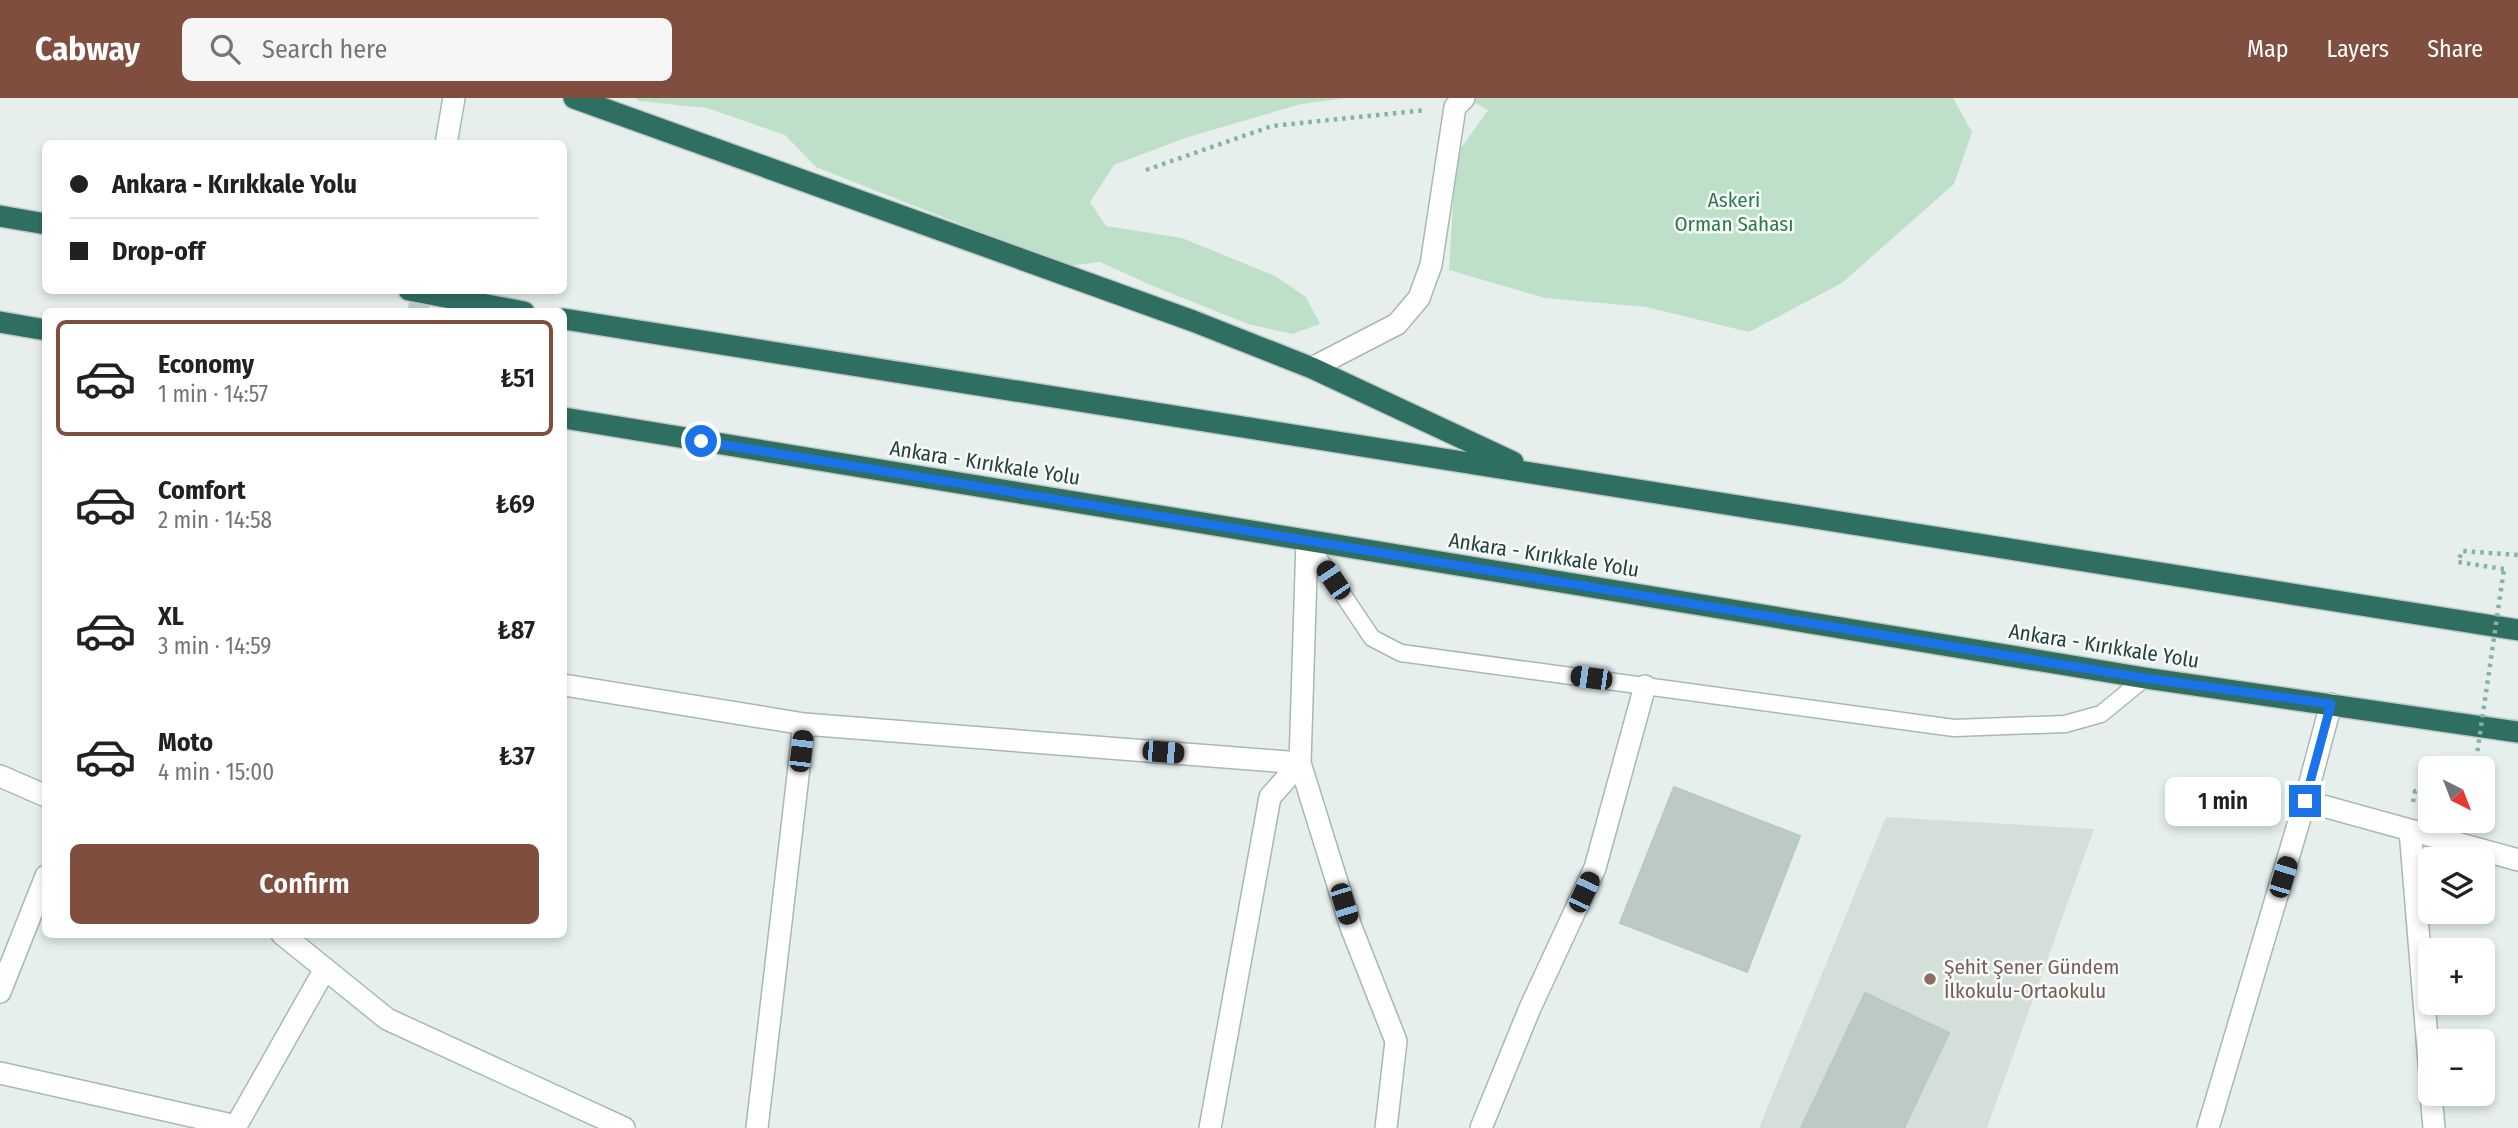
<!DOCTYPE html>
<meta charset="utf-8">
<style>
body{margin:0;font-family:"Fira Sans Condensed",sans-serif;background:#f6f6f6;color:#202124;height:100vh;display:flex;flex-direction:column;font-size:26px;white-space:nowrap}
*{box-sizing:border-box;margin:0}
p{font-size:23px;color:#757577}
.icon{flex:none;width:38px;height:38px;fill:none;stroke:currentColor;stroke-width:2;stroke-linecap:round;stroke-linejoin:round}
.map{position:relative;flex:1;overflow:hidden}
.details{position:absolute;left:42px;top:210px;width:525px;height:630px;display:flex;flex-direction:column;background:#fff;border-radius:10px;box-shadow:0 4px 10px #0003}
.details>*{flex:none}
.banner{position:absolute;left:42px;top:42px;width:525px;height:154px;border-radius:10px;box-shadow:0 4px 10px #0003;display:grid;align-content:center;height:154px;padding:0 28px;background:#fff}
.needle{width:46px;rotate:138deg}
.fabs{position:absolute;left:2418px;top:658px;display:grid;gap:14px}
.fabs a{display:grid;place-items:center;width:77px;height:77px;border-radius:10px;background:#fff;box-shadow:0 4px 10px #0003;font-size:35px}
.end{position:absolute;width:32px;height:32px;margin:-16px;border:9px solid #1a73e8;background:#fff;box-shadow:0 0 0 4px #fff}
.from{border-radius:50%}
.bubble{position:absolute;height:49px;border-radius:10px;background:#fff;box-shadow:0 4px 10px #0003;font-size:23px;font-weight:600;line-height:49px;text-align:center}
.car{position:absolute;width:21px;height:42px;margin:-21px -10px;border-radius:9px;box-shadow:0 0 5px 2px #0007;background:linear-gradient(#222 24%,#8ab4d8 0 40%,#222 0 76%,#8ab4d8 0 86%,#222 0)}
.banner b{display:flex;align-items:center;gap:24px;height:66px;font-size:26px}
.banner b+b{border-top:2px solid #e0e0e0}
.banner i{width:18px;height:18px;background:#202124}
ul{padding:12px 0 0;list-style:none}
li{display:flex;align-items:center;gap:21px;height:116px;margin:0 14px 10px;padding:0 14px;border:4px solid transparent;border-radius:10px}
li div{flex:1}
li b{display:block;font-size:26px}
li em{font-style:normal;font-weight:600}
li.selected{border-color:#7f4e3f}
li>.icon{width:63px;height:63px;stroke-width:1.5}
.action{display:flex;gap:14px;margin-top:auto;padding:14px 28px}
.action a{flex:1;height:80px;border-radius:10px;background:#7f4e3f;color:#fff;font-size:28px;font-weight:600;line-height:80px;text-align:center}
header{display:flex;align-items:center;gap:42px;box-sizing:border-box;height:98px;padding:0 35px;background:#7f4e3f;color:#fff}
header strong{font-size:33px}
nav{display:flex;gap:38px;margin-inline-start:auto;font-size:24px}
.search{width:490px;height:63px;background:#f6f6f6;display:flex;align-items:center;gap:18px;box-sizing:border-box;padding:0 24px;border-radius:10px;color:#757577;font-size:26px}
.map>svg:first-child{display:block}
.built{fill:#d4dfda}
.green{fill:#bfe0c8}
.building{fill:#bbcac4;stroke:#b8c9c2;stroke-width:2}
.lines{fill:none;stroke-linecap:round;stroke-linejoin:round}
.secondary-tunnel{stroke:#bfccc8;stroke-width:21;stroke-dasharray:21 10;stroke-linecap:butt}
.lane-casing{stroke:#a8b8b2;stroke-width:19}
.street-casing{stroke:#a8b8b2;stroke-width:24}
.secondary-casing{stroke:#a4bbb3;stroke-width:24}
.highway-casing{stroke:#c2cac8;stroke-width:24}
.path{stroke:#86b3a5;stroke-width:4.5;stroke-dasharray:3.5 5;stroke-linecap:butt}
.lane{stroke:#fff;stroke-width:16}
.street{stroke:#fff;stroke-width:21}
.secondary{stroke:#fff;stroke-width:21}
.highway{stroke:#2f6f62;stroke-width:21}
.path-bridge{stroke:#86b3a5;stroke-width:4.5;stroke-dasharray:3.5 5;stroke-linecap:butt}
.route{stroke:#1a73e8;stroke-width:9}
.education-dot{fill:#8d6e63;stroke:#f7fbf9;stroke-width:2.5}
.labels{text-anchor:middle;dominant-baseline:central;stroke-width:5;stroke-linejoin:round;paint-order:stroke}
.park-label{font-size:21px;fill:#2d7a4b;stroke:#f7fbf9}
.street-label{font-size:21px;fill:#24423a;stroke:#f7fbf9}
.education-label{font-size:21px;fill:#785e54;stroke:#f7fbf9;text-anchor:start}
</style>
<header>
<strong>Cabway</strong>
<div class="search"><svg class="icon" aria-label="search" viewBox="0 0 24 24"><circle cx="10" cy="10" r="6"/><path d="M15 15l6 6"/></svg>Search here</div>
<nav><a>Map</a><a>Layers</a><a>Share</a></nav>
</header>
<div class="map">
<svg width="2518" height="1030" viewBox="0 0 2518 1030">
<rect width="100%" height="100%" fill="#e6efeb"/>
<path class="built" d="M1886,719L2094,731L1987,1030H1759Z"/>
<path class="green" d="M635,0H1345L1301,6L1185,40L1114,67L1090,104L1106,128L1182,140L1275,178L1306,199L1320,226L1292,236L1248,226L1153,188L1100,164L1067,168L816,69L785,37L707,10L639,3Z
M1466,0H1953L1972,34L1954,86L1842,185L1749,234L1646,209L1545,200L1449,172L1456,57L1488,12Z"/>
<path class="building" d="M1674,689L1800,738L1747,874L1620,825Z
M1865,895L1949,935L1904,1030H1801Z"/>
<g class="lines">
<path class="secondary-tunnel" d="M418,214L422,192"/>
<defs>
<path id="lane" d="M1307,443L1372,540L1401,555L1954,630L2065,626L2101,616L2145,580"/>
<path id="street" d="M1312,270L1397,226L1419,200L1431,167L1455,9L1464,0
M564,587L804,626L1300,665L1307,443
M1300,665L1351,829L1396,943L1386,1030
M2305,703L2518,762
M2410,732L2431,989
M0,894L46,778
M0,975L236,1028L325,871
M2431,996L2434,1030
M757,1030L804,626
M1210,1030L1270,699L1300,665
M1481,1030L1530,910L1595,770L1645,588
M2208,1030L2305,703L2331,606"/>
<path id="secondary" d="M446,46L454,0
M0,678L46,698
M282,836L387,921L624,1030"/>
<path id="highway" d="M574,0L1193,223L1312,270L1513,364
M0,118L46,126
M409,192L524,214
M564,221L2518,532
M0,224L46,232
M564,320L2145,580L2518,634"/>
</defs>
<use href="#lane" class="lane-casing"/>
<use href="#street" class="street-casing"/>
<use href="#secondary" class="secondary-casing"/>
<use href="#highway" class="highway-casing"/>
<path class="path" d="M1146,72L1272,28L1426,12
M2504,471L2458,464L2462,453L2518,457
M2413,704L2415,693L2431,695"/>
<use href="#lane" class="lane"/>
<use href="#street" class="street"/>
<use href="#secondary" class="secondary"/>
<use href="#highway" class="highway"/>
<path class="path-bridge" d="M2475,670L2504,471"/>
</g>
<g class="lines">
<path class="route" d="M701,343L2144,580L2331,606L2305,703"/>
</g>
<circle class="education-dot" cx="1930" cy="881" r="7"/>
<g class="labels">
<g class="park-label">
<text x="1734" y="102">Askeri<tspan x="1734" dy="24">Orman Sahası</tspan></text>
</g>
<g class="street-label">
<text transform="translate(985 365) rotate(9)">Ankara - Kırıkkale Yolu</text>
<text transform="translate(1544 457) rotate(9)">Ankara - Kırıkkale Yolu</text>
<text transform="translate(2104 548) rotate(9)">Ankara - Kırıkkale Yolu</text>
</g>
<g class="education-label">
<text x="1944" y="869">Şehit Şener Gündem<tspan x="1944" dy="24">İlkokulu-Ortaokulu</tspan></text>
</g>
</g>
</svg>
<div class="fabs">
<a><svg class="needle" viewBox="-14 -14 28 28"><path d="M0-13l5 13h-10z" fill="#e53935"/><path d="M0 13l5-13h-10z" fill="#757577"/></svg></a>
<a><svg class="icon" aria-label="layers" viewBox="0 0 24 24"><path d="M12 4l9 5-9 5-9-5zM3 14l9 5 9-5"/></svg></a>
<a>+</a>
<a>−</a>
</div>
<i class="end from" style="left:701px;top:343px"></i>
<i class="end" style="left:2305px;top:703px"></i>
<div class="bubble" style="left:2165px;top:679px;width:116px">1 min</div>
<i class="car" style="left:1333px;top:482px;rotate:326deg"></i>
<i class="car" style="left:1591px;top:580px;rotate:278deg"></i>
<i class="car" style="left:801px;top:653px;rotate:7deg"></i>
<i class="car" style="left:1163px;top:654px;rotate:95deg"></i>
<i class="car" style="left:2283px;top:779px;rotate:17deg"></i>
<i class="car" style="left:1584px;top:794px;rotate:25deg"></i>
<i class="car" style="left:1344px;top:806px;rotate:163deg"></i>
<div class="banner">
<b><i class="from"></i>Ankara - Kırıkkale Yolu</b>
<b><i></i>Drop-off</b>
</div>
<section class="details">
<ul>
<li class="selected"><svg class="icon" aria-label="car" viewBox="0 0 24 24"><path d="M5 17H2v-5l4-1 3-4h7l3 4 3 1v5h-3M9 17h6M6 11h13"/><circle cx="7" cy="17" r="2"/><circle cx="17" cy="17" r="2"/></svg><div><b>Economy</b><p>1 min · 14:57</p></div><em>₺51</em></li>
<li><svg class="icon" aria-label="car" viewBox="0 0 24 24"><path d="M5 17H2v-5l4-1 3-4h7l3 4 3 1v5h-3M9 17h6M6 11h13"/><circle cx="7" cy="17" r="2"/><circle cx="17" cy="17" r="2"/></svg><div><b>Comfort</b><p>2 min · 14:58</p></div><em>₺69</em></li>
<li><svg class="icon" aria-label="car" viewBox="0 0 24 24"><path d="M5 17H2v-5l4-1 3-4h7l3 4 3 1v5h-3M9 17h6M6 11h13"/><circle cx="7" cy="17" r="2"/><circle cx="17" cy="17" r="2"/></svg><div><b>XL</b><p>3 min · 14:59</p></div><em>₺87</em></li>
<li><svg class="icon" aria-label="car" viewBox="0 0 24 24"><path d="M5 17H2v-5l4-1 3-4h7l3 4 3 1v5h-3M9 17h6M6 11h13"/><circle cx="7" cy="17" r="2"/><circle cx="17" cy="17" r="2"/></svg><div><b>Moto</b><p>4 min · 15:00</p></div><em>₺37</em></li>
</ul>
<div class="action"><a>Confirm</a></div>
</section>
</div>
